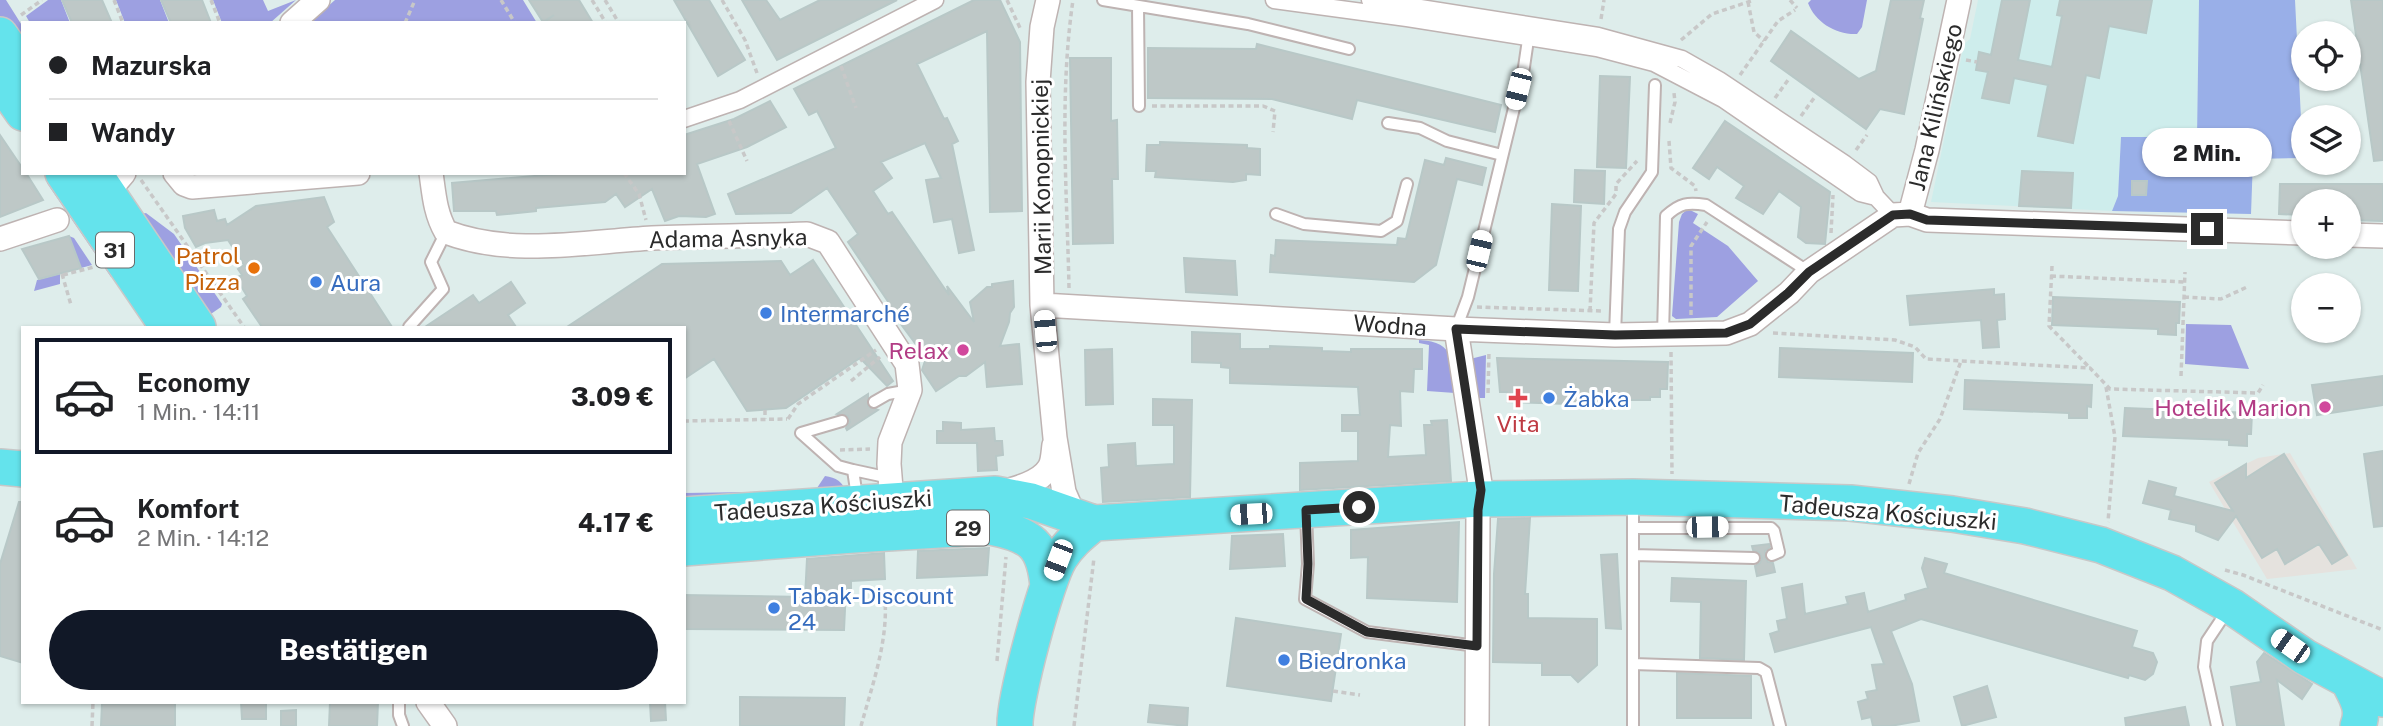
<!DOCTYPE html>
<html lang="de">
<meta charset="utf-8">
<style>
body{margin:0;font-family:"Public Sans",sans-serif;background:#f6f6f6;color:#202124;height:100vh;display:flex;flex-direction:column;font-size:26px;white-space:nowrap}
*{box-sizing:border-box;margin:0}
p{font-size:23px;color:#757577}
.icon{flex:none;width:38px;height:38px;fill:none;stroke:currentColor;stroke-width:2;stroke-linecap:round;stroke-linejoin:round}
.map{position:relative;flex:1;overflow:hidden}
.side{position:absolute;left:21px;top:326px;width:665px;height:378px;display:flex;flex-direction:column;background:#fff;border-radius:0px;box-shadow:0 2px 5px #0004}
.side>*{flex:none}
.guide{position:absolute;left:21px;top:21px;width:665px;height:154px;border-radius:0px;box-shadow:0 2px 5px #0004;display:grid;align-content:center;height:154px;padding:0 28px;background:#fff}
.buttons{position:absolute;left:2291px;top:21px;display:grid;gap:14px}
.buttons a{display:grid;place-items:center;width:70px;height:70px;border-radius:50%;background:#fff;box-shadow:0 2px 5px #0004;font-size:35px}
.end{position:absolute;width:32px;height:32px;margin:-16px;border:9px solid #2b2b2b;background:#fff;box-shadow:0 0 0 4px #fff}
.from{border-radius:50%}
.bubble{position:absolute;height:49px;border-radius:24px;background:#fff;box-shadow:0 2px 5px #0004;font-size:23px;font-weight:800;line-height:49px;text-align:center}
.car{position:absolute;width:21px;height:42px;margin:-21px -10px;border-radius:9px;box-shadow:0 0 5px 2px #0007;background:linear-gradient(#fff 24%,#345 0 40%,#fff 0 76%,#345 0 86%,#fff 0)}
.guide b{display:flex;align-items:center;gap:24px;height:66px;font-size:26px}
.guide b+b{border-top:2px solid #e0e0e0}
.guide i{width:18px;height:18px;background:#202124}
ul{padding:12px 0 0;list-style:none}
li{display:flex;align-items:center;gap:21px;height:116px;margin:0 14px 10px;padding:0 14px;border:4px solid transparent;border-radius:0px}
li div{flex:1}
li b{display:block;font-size:26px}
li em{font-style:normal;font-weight:800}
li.on{border-color:#111827}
li>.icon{width:63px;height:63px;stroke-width:1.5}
.primary-button{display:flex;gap:14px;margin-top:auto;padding:14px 28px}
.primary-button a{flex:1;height:80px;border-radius:42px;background:#111827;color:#fff;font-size:28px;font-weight:800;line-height:80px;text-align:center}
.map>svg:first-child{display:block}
.industrial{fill:#e5e2de}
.education{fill:#ceedec}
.green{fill:#9da0e1}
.pitch{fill:#99afe8}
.building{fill:#bec8c7;stroke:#b8c8c7;stroke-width:2}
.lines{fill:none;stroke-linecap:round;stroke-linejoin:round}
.service-casing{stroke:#beb3b2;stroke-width:14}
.pedestrian-casing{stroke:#beb3b2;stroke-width:19}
.minor-casing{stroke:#beb3b2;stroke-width:26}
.primary-casing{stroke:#c8c8c8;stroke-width:38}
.path{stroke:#c8c8c8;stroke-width:3.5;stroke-dasharray:5 3.5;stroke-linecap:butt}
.service{stroke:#fff;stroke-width:10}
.pedestrian{stroke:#fff;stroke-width:16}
.minor{stroke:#fff;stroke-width:23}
.primary{stroke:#64e3ec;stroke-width:35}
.route{stroke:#2b2b2b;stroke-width:9}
.food-dot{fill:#e8710a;stroke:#fff;stroke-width:2.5}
.shop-dot{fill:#3f7fe0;stroke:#fff;stroke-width:2.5}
.hotel-dot{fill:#d1479c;stroke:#fff;stroke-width:2.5}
.health-dot{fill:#e0444e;stroke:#fff;stroke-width:2.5}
.labels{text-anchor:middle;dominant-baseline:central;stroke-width:6;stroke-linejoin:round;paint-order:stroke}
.shield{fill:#fff;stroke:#6b6b6b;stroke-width:2}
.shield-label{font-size:21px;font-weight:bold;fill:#2b2b2b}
.street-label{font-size:23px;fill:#2b2b2b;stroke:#fff}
.food-label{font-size:23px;fill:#c56008;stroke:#fff;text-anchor:end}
.shop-label{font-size:23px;fill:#366cbe;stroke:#fff;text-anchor:start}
.hotel-label{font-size:23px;fill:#b23c85;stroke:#fff;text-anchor:end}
.health-label{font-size:23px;fill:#be3a42;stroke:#fff}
</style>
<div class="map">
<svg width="2383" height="726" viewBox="0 0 2383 726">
<rect width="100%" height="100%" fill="#deedeb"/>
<path class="industrial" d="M2290,453L2357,569L2267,579L2209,482L2258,458Z"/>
<path class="education" d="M1978,0H2199L2197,137H2121L2118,196L2112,211L1931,202L1964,44L1970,39Z"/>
<path class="green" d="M0,0H6L23,27V50L0,16Z
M48,0H61L70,23H30L26,16Z
M116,0H160L169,23H125Z
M213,0H263L268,11L296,0L270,23H222Z
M335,0H523L537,23H309Z
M1811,0H1867L1862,27L1857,34C1836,35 1815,22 1808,3Z
M49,182L115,268L111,277L47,183Z
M1688,209L1698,214L1693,223L1728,246L1758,281L1717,317L1676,319L1672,316L1679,222L1682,214Z
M146,213L174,234L222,304L221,307L205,318L136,215Z
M69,236L74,238L92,265L81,268Z
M60,274V284L34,291L37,280Z
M2186,324L2231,325L2249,369L2185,364Z
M1419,340C1457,342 1451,362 1455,393L1427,391L1429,345L1419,343Z
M1486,355L1485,398H1476L1470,359Z
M825,476C836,478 843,481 846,493L684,503V493L815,491Z"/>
<path class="pitch" d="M2199,0H2295L2303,158L2253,159L2251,214L2112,211L2118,196L2121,137H2197Z"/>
<path class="building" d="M62,0H102L112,23H72Z
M161,0H202L211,23H171Z
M529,0H579L593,23H543L554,15L543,22Z
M674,0H709L745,60L718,76Z
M742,0H766L780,20L820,0H897L777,60Z
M974,0H1000L1020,42L1022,211L990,212L987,31L917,64L944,119L947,118L958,141L952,144L974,250L959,253L952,219L934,222L926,180L941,178L925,143L881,162L892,178L873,191L888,214L892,212L949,295L947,286L974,322L970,302L987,287H992V284L1013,281L1014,307L1010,313L1009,322L1000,346L1019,344L1022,384L987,387L985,362L966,376H959L936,391L922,370L926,358L886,304L889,303L848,242L858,234L827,188L791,213L736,214L728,194L836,148L817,111L809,115L794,89Z
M1891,0H1924L1920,18L1923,19L1904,114L1880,109L1866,129L1771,61L1791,31L1859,79L1876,71Z
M2002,0H2030L2018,60L2052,67L2062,16L2057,15L2060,0H2152L2146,33L2109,26L2099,78L2086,75L2073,143L2038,136L2048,85L2014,78L2009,103L1982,98L1988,72L1976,70L1979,52L1991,55Z
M2351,0H2383V160L2374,161Z
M1257,44L1501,105L1495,132L1357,100L1352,119L1272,99L1148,98V48L1256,49Z
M1070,58H1111V121L1117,120L1118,179H1112L1113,243L1073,244Z
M1600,76L1630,77L1626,168L1597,167Z
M770,101L786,127L747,147L697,164L715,214L706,217L679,216L665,221L652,189L625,207L616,194L605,202L536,208V211L497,215L496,211H454L452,183L570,173H684V135L734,119Z
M1725,121L1830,192L1825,244L1806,243L1798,237L1801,207L1779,191L1763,214L1736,198L1744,186L1717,167L1709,179L1693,168Z
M0,135L23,169V173H26L43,200L0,217Z
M1160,142L1247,145V148L1260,149V175L1246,174V180L1233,182L1155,177L1156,171H1146L1147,145H1160Z
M1446,158L1486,168L1482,185L1457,179L1436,265L1414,282L1270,272L1271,255L1275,256L1276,240L1397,245L1398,238L1406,239L1425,160L1444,165Z
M1575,170L1605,171L1604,204L1574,202Z
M2022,171L2073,173L2071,208L2019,206Z
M2132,181H2147L2146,195H2132Z
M2280,184H2383V221L2348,220V201H2303V215L2279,214Z
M324,197L334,222L327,227L392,327H262L243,299L247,296L236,278L242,275L238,269L244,265L228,240L205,243L196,247L185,228L183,216L214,210L217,221L225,219L227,225L256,206Z
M1552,204L1581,206L1578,291L1549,290Z
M69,236L81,268L39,279L22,249Z
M1184,258L1235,261L1237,295L1186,292Z
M813,260L893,381L887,386L860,358L786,408L747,411L714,359L684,379V327H567L662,264L781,261L790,275Z
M511,282L525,303L508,315L516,327H425L473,295L479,303Z
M1994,289V295L2004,294L2005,319L1997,320L1999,347L1983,348L1981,320L1910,325L1907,296Z
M2053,297L2180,302L2179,323H2176V335L2158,334V329L2052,325Z
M1192,332L1240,334V349H1270V346L1322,348V351L1351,352V349H1422V369H1414L1413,392L1400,391L1401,426L1390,425L1388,457L1426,455L1424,425H1432L1431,421L1447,420L1451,481L1300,490V463L1358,461V431H1342V415H1360L1358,387L1230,383V368L1221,367V363L1192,362Z
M1780,348L1913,353L1912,382L1779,377Z
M1112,349L1113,404L1086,405L1085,350Z
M1497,358L1668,362L1667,389H1660V397H1650V400H1629V406L1507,402V392H1500Z
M2383,376V405L2317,415L2312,385Z
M1965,380L2092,385L2091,407L2087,406V418H2069V413L1964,409Z
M868,394V406L878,410L847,430L846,428L850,422L848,416L837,414Z
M1153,399L1192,400L1190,497L1103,502L1101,468L1109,467L1108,445L1135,443L1136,466L1174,464V425H1153Z
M2125,408L2252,413L2251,434H2247V446L2229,445V440L2123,436Z
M943,422L961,423V430L994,428L995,441H1002L1003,455L996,456L997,470L978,471L977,443H937V431H943Z
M2383,451V526L2374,527L2364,454Z
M2284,454L2347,555L2332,564L2319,544L2285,564L2277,549L2262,558L2236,516L2218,540L2196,531V525L2169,519L2171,510L2143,503L2149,481L2176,488L2174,496L2233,511L2215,483L2246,464V478Z
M19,502H23V663L0,656V564Z
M1530,518L1525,594H1528V618L1597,619V665L1578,682L1571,675H1542V663L1493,662L1494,574L1498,519Z
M1459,522L1457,602L1367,598L1368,557L1351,558V530Z
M1283,534L1285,566L1230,569L1232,536Z
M1769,544L1770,547L1765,551V557L1768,562L1773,563L1775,572L1757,576L1755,566L1760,563L1762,558L1759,552L1753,550L1752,546Z
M989,548L987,575L917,578L918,551Z
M884,553L885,579L851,581V588H846L844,630L684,629V595L805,597L807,559Z
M1617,554L1621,629L1606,628L1601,555Z
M1925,558L1947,564L1944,573L2137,631L2132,647L2153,653L2157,662L2153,674L2145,680L2129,675L2128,678L1921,619L1891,631L1912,684L1919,721L1890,726H1873L1871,717L1862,719L1858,702L1868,699L1866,692L1877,690L1872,665L1884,664L1871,627L1775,652L1770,634L1779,631L1777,621L1787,619L1782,588L1802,584L1805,614L1848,604L1846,597L1864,593L1868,612L1906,600L1905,595L1928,588L1922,568Z
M1672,578L1746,581L1744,660L1700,658L1701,602L1671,601Z
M1236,618L1341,634L1331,701L1227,686Z
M2264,653L2312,684L2302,699L2277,680L2284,726H2237L2231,687L2261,682L2257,662Z
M1677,673L1751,676V718H1677Z
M1987,686L1996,717L1962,726L1954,697Z
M740,697L845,698L844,726H740Z
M119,702H175V726H101L102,703L119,704Z
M241,702H266V719H242Z
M330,702H378L377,726H329Z
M650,702H665L666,720L651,721Z
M1150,705L1188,708L1187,726L1148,722Z
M2185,707L2189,726H2126L2125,718Z
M296,710V726H281V711Z"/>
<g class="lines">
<defs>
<path id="service" d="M1103,0L1248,24L1349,49
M1138,6L1139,106
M1388,123L1420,128L1447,141L1502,155
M1276,214L1304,224L1381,231L1397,221L1407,184
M409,327L443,289L431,262L446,232
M1456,329L1468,297L1524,67L1529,33
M1615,335L1619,229L1625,212L1652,172L1655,85
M1663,335L1666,216C1680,203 1688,202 1706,205L1809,272
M874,402L888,394L910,390
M801,433L838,466L853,470L857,497
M801,433L842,421
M853,470L890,478
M1306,513L1308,564L1305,599L1367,632L1477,646
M1633,528H1771L1774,531L1779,552L1772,555
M1633,555L1754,558
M1633,664L1759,668L1766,672L1780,726
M399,702V715L403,726
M1633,726V503
M2217,726L2204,667L2207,641L2227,611"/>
<path id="pedestrian" d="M1274,0L1407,18L1597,48L1654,63L1723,99L1860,193L1876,197L1893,215
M1370,0L1598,36L1682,59L1719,80L1845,164L1869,182L1876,197
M684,119L740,100L935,0"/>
<path id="minor" d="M1048,0L1042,27L1038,82L1042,305L1055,438L1064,492L1074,515
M292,23L318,0
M175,173L184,184L192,187L358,173
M431,173C434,194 435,213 446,232C511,257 584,242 652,238C703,236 755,236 807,234L828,242L907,364L910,390L890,442L889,464L892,501
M107,193L124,173
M1910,214L1927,150L1959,0
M2348,235L2383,236
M0,239L57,220
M1042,305L1456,329L1615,335L1726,333L1750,324L1789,293L1809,272L1893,215L1910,214L1927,220L2303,233
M1456,329L1481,490L1478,510L1477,726
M998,493C1014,489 1040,483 1049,468C1053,462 1053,451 1054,445
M428,702L445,726"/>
<path id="primary" d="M0,35L23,68
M0,80L23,113
M63,173L168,327
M94,173L198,327
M0,467L23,469
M684,515L995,494L1031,501L1094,523L1480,499L1633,497L1850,503L1952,514L2025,526L2101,545L2172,573L2231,606L2305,657L2383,699
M684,548L853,535L991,527C1031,535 1044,544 1048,586
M2349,682C2356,696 2365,709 2358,726
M1015,726C1014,700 1046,580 1060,558C1069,543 1081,534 1094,523"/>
</defs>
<use href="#service" class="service-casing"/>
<use href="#pedestrian" class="pedestrian-casing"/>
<use href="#minor" class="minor-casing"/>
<use href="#primary" class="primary-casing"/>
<path class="path" d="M114,0L123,23
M211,0L220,23
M501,0L515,23
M592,0L606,23
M605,0L619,23
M722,0L745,40L757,73
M1007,0L1021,30
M1790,0L1797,8
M1748,2L1754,32L1764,41
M21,15L42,0
M1601,19L1604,0
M405,23L415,0
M1681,40L1712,14L1754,0
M1966,60L1977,62
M841,66L856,108
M1740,75L1778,21L1795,10
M1775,98L1788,80
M1152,106H1263L1275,111L1273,132
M1801,116L1814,98
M729,121L747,161
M1670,123L1675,102L1674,93
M1669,141L1671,168L1695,186L1696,191
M1856,150L1867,135
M624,173L639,194L646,220
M141,180L244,327
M1831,233L1833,195
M2052,266L2049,326L2089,367
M62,274L71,305
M63,275L94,267
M2051,276L2185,282
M1069,288C1067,192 1059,96 1073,0
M2184,297L2221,299L2247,287
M1477,307L1602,311
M1590,311L1594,223L1616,194V184L1637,161
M1691,315V246L1707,222
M1773,333L1895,340L1915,347L1926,359L2090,368L2110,389L2258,393L2263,385
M1671,352L1672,474
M2181,376L2185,272
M851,381L880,357
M2106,387L2115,437L2108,522
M1488,393L1489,351
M765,410V419
M788,419L798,404L876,350
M684,421L787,419
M840,450L870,449
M1909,484L1918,453L1940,419L1961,361
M2225,570L2243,575L2383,630
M997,661L1006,557
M1333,691L1360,695
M92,726L93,702
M861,726C872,686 888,642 885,600
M1074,726L1094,558"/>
<use href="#service" class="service"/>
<use href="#pedestrian" class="pedestrian"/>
<use href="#minor" class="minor"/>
<use href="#primary" class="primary"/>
</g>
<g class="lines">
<path class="route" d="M1359,507L1306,510L1308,564L1306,599L1367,632L1477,646L1478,510L1481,490L1456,329L1615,335L1726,333L1750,324L1788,293L1809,272L1893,215L1910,214L1927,220L2207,229"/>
</g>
<circle class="food-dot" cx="254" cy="268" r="7"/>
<g class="shop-dot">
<circle cx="316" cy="282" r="7"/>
<circle cx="766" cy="313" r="7"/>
<circle cx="1549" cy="398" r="7"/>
<circle cx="774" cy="608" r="7"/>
<circle cx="1284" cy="660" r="7"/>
</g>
<g class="hotel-dot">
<circle cx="963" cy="350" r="7"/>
<circle cx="2325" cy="407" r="7"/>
</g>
<path class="health-dot" d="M1514.5 387.5h7v7h7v7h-7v7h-7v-7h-7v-7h7z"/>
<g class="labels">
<g class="shield">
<rect x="96" y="232.5" width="38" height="35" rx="5"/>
<rect x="947" y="510.5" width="42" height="35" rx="5"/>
</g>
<g class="shield-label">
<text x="115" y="250">31</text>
<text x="968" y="528">29</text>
</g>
<g class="street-label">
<text transform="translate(1935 107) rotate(-77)">Jana Kilińskiego</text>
<text transform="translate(1041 177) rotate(-91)">Marii Konopnickiej</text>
<text transform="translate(728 238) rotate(-1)">Adama Asnyka</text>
<text transform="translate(1390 325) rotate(4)">Wodna</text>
<text transform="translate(823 505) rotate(-4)">Tadeusza Kościuszki</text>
<text transform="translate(1888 512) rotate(5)">Tadeusza Kościuszki</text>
</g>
<g class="food-label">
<text x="240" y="255">Patrol<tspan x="240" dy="26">Pizza</tspan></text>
</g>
<g class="shop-label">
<text x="330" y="282">Aura</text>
<text x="780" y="313">Intermarché</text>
<text x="1563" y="398">Żabka</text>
<text x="788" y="595">Tabak-Discount<tspan x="788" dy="26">24</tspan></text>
<text x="1298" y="660">Biedronka</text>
</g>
<g class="hotel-label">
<text x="949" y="350">Relax</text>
<text x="2311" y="407">Hotelik Marion</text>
</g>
<g class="health-label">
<text x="1518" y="423">Vita</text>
</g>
</g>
</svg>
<div class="buttons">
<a><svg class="icon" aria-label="locate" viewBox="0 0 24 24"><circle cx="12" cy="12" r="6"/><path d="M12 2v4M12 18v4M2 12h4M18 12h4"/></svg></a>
<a><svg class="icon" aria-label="layers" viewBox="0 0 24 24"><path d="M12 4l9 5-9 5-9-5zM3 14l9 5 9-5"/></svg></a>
<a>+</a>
<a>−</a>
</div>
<i class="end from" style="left:1359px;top:507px"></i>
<i class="end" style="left:2207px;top:229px"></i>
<div class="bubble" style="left:2142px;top:128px;width:130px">2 Min.</div>
<i class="car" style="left:1518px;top:89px;rotate:194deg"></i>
<i class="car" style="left:1479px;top:251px;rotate:13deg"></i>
<i class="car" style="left:1045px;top:331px;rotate:355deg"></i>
<i class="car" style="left:1251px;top:514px;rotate:267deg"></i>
<i class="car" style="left:1707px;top:527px;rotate:89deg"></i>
<i class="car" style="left:1058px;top:560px;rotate:201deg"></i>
<i class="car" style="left:2290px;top:646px;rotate:305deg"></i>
<div class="guide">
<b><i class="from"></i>Mazurska</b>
<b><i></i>Wandy</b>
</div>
<section class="side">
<ul>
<li class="on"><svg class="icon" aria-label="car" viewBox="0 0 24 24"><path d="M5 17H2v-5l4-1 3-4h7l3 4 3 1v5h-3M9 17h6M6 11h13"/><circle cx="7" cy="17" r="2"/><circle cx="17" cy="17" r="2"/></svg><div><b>Economy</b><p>1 Min. · 14:11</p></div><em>3.09 €</em></li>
<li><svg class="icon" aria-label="car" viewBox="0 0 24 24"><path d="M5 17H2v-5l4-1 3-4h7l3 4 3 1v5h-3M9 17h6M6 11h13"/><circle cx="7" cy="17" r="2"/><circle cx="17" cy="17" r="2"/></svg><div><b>Komfort</b><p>2 Min. · 14:12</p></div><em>4.17 €</em></li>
</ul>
<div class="primary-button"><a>Bestätigen</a></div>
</section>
</div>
